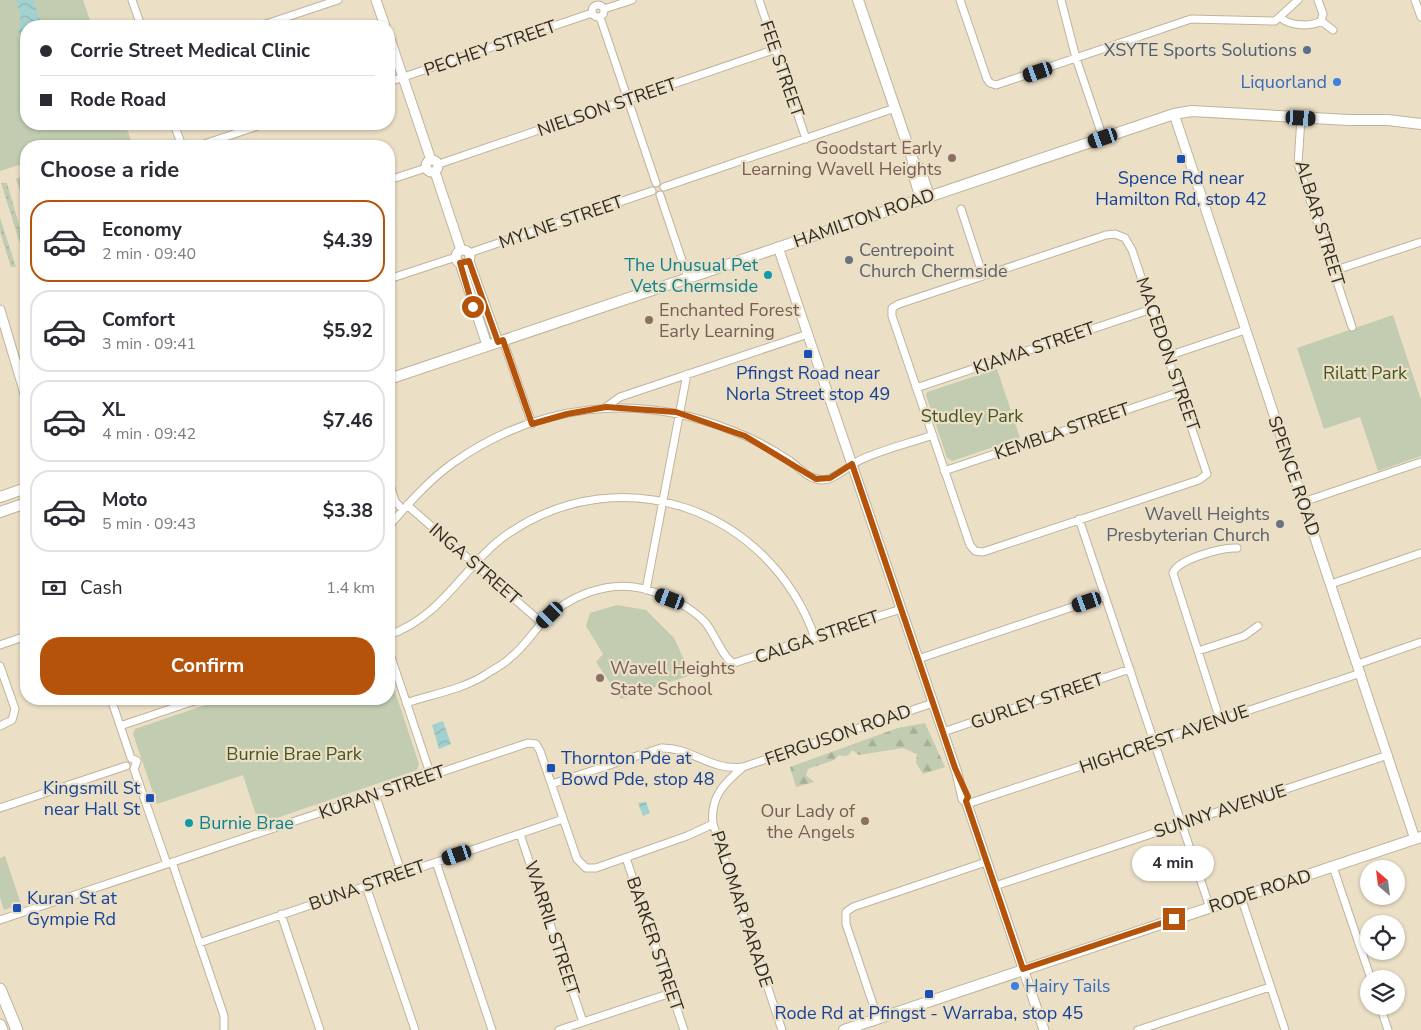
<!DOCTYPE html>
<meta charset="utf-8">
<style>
body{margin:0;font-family:"Nunito Sans",sans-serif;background:#f2f2f3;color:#2b2b33;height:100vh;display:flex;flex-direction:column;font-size:19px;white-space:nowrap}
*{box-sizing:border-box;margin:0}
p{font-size:16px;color:#7c7c81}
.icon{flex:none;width:28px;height:28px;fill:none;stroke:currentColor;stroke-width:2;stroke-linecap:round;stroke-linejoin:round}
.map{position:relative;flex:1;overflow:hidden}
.drawer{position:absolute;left:20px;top:140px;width:375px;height:565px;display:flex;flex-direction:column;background:#fff;border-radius:20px;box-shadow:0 1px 4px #0004}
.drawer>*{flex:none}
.hud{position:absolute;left:20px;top:20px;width:375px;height:110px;border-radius:20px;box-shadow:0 1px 4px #0004;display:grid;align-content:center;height:110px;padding:0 20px;background:#fff}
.needle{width:32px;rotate:332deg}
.buttons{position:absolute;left:1360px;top:860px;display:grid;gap:10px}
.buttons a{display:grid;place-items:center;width:45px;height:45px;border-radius:50%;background:#fff;box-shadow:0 1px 4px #0004;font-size:25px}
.end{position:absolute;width:22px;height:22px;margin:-11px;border:6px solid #b45309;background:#fff;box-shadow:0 0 0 2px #fff}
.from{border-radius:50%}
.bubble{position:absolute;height:35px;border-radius:18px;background:#fff;box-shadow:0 1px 4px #0004;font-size:16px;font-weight:700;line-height:35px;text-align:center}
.car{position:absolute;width:15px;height:30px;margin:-15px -8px;border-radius:6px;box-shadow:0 0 4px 1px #0007;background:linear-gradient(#222 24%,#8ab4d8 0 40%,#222 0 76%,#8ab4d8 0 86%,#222 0)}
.hud b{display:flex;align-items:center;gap:18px;height:48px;font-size:19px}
.hud b+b{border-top:1px solid #e1e1e2}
.hud i{width:12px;height:12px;background:#2b2b33}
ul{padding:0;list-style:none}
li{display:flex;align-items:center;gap:15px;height:82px;margin:0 10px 8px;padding:0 10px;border:2px solid #e1e1e2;border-radius:20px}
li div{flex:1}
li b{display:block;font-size:19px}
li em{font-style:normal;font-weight:700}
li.on{border-color:#b45309}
li>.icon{width:45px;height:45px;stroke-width:1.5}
h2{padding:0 20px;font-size:22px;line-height:60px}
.pay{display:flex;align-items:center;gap:12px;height:55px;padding:0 20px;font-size:19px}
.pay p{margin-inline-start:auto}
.action{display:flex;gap:10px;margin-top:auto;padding:10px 20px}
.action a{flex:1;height:58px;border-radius:20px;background:#b45309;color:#fff;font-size:20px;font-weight:700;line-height:58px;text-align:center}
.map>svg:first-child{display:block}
.green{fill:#c1ccb1}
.forest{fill:url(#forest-firs)}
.garden{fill:url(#garden-dots)}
.water{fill:url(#water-waves)}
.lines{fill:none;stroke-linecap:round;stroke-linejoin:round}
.minor-casing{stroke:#bfb49c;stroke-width:9}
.tertiary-casing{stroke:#bfb49c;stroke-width:11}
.secondary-casing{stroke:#bfb49c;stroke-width:12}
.trunk-casing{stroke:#bfb49c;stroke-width:13}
.minor{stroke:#fff;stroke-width:7}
.tertiary{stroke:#fff;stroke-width:9}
.secondary{stroke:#fff;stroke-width:10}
.trunk{stroke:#fff;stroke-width:11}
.route{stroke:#b45309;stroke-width:6}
.service-dot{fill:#5c6f8a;stroke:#ebdfc6;stroke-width:2}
.shop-dot{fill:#3f7fe0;stroke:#ebdfc6;stroke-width:2}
.education-dot{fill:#8d6e63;stroke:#ebdfc6;stroke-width:2}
.transit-dot{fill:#1a4fb4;stroke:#ebdfc6;stroke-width:2}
.worship-dot{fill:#6b7280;stroke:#ebdfc6;stroke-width:2}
.culture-dot{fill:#0f9aa8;stroke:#ebdfc6;stroke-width:2}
.labels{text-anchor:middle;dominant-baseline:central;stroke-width:4.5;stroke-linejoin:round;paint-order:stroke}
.street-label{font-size:18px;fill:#302b22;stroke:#ebdfc6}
.service-label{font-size:18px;fill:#4e5e75;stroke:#ebdfc6;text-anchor:end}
.shop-label{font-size:18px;fill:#366cbe;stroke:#ebdfc6;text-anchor:end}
.education-label{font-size:18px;fill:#785e54;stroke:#ebdfc6;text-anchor:end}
.transit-label{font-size:18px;fill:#164399;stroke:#ebdfc6}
.worship-label{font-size:18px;fill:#5b616d;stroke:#ebdfc6;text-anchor:start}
.culture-label{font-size:18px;fill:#0d838f;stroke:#ebdfc6;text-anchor:end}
.park-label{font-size:18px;fill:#445623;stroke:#ebdfc6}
</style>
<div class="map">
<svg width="1421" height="1030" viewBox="0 0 1421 1030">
<defs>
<pattern id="forest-firs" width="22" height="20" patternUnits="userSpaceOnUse" patternTransform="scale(1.25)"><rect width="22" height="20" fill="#c1ccb1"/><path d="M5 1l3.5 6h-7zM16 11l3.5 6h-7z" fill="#a6af98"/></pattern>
<pattern id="garden-dots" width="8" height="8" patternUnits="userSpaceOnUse" patternTransform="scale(1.25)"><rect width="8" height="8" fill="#c1ccb1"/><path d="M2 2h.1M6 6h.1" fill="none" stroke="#a6af98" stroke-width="1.8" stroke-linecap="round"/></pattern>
<pattern id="water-waves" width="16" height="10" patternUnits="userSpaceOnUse" patternTransform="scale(1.25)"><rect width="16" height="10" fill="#a3d1d0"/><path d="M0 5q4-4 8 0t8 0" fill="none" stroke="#8db4b2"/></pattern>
</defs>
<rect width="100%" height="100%" fill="#ebdfc6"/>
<path class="green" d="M0,0H83L92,26H26V124H125L133,146H26V163L0,171Z
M1393,315L1421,400V456L1378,471L1360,417L1324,429L1297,348Z
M997,369L1020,438L952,461L947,458L926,395L927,392Z
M617,605L646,610L674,638L691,675L621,699L596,662L603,654L586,626L590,613Z
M389,673L419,764L417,770L259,824L243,775L157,804L133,734L135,729L223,699H389Z
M5,856L21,904L4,910L0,898V858Z"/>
<path class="forest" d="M925,723L945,767L923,774L916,763L917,754L903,748L859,755L852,750C849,756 846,757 839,755L834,760L808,769L806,775L814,782L796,787L790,767L898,728Z"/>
<path class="garden" d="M21,177L26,191V209L16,179Z
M1,183H7L26,249L22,250Z
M0,218L16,267H11L0,232Z"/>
<path class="water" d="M15,0H33L42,26H26V37L18,32C23,22 20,8 15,0Z
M443,721L451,744L439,749L432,725Z
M646,802L650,813L643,816L638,803Z"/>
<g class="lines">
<defs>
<path id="minor" d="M132,0L141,26
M759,0L806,139
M960,0L987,79L990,83L996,85L1191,19L1275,21L1298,0
M1061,0L1076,58L1103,138
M1318,0L1323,14L1321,21
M1415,0L1421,17
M592 11a6 6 0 1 1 12 0a6 6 0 1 1-12 0Z
M604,9L632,0
M600,17L656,183
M1281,18C1290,26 1311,27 1321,21L1333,30
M260,26L338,0
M389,82L592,13
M1301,118L1298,164L1352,327
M174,124L182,146
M198,146L264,124
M439,164L776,49
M389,180L426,168
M664,187L895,108
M660,195L688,278
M961,209L983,276
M1115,234L1125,238L1132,250L1207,474L1199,480L983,552L975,551L970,545L892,316V308L899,304L1106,235Z
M469,253L652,191
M1333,271L1421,242
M389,279L456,257
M503,340L532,424
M1168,356L1245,330
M916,388L1152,309
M606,407L620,397L808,334
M944,471L1180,392
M389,481L395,501L403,510
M1303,502L1421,462
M407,505L542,623
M1079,519L1210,908
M389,526C408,504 429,480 453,463C538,403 637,392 733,431C752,438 772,449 790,461C800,468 808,479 822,480C833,480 845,469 855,463C869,453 914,442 933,435
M1331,584L1421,553
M646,590L687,374
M389,635C444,616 464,564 509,533C623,456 770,510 815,638
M0,645L26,636
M389,651L431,776
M1198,651L1244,636L1258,626
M918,659L1105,596
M1358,664L1421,642
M0,666L15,709L12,720L0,726
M111,699L131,758
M406,703C433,694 465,689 488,673C496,668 504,664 510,658C522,649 531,635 541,624C567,596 609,578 648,590C667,596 689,606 704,621C714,631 723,660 734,663L901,609
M1220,720L1173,573C1178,559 1223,547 1237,548
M120,726L200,699
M943,732L1130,669
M131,758L137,761L134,769
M742,768C723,784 710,798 713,824L782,1030
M134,769L167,864
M552,784L661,748C692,747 709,771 743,767L933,703
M375,794L402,874
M967,804L1361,673
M0,808L126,766
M520,834L583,1022
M626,858L684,1030
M172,862L224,1016V1030
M436,862L492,1030
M1333,867L1371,979
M366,886L415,1030
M995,886L1388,755
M1241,897L1285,1030
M281,914L320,1030
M0,920L528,743L536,744L540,751L577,859L586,868H596L687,836L713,824
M199,943L563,819
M1380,1006L1388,1030
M878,1019L846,924V912L853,907L986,862
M559,1030L671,993
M1138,1030L1270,987"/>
<path id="tertiary" d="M376,0L385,26
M389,36L431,160
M1174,114L1415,839
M426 166a6 6 0 1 1 12 0a6 6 0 1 1-12 0Z
M435,172L461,250
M778,247L957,773L963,799L966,801L1044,1030
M456 257a7 7 0 1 1 14 0a7 7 0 1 1-14 0Z
M469,261L498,342
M460,263L487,345
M0,310L26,397"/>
<path id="secondary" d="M858,0L913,161L920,169L929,196
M913,161V172L921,199
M389,379L1174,114L1192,111L1348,120H1388L1421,124
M0,497L26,488
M0,512L26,503
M844,1030L1421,837"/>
<path id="trunk" d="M0,989L17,1030
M0,1025L2,1030"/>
</defs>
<use href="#minor" class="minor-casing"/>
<use href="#tertiary" class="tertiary-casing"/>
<use href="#secondary" class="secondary-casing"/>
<use href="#trunk" class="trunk-casing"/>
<use href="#minor" class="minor"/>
<use href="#tertiary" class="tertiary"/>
<use href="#secondary" class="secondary"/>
<use href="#trunk" class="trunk"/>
</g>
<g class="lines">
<path class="route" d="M473,307L460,263L469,261L498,342L503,340L532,424L567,414L606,407L676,412L745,436L816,479L830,478L852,464L955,768L968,797L966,801L1023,969L1174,919"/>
</g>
<circle class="service-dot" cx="1307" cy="50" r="5"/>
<g class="shop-dot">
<circle cx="1337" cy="82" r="5"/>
<circle cx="1015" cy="986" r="5"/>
</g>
<g class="education-dot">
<circle cx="952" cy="158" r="5"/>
<circle cx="649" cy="320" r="5"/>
<circle cx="600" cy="678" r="5"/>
<circle cx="865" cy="821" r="5"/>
</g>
<g class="transit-dot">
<rect x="1176" y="154" width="10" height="10" rx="2.5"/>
<rect x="803" y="349" width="10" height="10" rx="2.5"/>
<rect x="546" y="763" width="10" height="10" rx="2.5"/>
<rect x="145" y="793" width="10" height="10" rx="2.5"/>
<rect x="12" y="903" width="10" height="10" rx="2.5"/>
<rect x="924" y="989" width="10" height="10" rx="2.5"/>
</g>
<g class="worship-dot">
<circle cx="849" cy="260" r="5"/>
<circle cx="1280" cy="524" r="5"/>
</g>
<g class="culture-dot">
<circle cx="768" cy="275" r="5"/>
<circle cx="189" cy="823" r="5"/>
</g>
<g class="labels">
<g class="street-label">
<text transform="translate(490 48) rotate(-19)">PECHEY STREET</text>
<text transform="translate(782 69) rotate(71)">FEE STREET</text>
<text transform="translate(607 107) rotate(-19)">NIELSON STREET</text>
<text transform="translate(864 218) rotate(-19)">HAMILTON ROAD</text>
<text transform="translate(561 222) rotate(-19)">MYLNE STREET</text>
<text transform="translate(1320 223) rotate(73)">ALBAR STREET</text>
<text transform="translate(1034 348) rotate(-19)">KIAMA STREET</text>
<text transform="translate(1168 354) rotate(71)">MACEDON STREET</text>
<text transform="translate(1062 431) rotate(-19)">KEMBLA STREET</text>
<text transform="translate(1294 476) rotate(71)">SPENCE ROAD</text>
<text transform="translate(475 564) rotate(41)">INGA STREET</text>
<text transform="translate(817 637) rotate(-19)">CALGA STREET</text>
<text transform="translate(1037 701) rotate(-19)">GURLEY STREET</text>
<text transform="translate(838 735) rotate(-19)">FERGUSON ROAD</text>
<text transform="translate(1164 739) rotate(-19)">HIGHCREST AVENUE</text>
<text transform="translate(382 792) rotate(-19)">KURAN STREET</text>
<text transform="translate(1220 811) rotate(-18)">SUNNY AVENUE</text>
<text transform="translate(367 885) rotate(-19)">BUNA STREET</text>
<text transform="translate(1260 891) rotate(-18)">RODE ROAD</text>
<text transform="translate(742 909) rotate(72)">PALOMAR PARADE</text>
<text transform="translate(552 928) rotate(72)">WARRIL STREET</text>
<text transform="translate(655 944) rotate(71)">BARKER STREET</text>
</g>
<g class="service-label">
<text x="1297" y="50">XSYTE Sports Solutions</text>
</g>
<g class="shop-label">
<text x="1327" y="82">Liquorland</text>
<text x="1025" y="986" text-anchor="start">Hairy Tails</text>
</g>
<g class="education-label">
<text x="942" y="148">Goodstart Early<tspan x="942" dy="21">Learning Wavell Heights</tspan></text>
<text x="659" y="310" text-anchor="start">Enchanted Forest<tspan x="659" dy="21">Early Learning</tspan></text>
<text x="610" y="668" text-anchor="start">Wavell Heights<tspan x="610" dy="21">State School</tspan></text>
<text x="855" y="811">Our Lady of<tspan x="855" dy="21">the Angels</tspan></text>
</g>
<g class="transit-label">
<text x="1181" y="178">Spence Rd near<tspan x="1181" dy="21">Hamilton Rd, stop 42</tspan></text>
<text x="808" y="373">Pfingst Road near<tspan x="808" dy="21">Norla Street stop 49</tspan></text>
<text x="561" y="758" text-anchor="start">Thornton Pde at<tspan x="561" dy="21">Bowd Pde, stop 48</tspan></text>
<text x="140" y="788" text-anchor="end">Kingsmill St<tspan x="140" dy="21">near Hall St</tspan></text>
<text x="27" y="898" text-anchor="start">Kuran St at<tspan x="27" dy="21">Gympie Rd</tspan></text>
<text x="929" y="1013">Rode Rd at Pfingst - Warraba, stop 45</text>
</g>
<g class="worship-label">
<text x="859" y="250">Centrepoint<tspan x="859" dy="21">Church Chermside</tspan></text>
<text x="1270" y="514" text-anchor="end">Wavell Heights<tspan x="1270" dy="21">Presbyterian Church</tspan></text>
</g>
<g class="culture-label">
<text x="758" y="265">The Unusual Pet<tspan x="758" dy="21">Vets Chermside</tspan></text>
<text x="199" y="823" text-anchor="start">Burnie Brae</text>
</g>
<g class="park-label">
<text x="1365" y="373">Rilatt Park</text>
<text x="972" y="416">Studley Park</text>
<text x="294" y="754">Burnie Brae Park</text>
</g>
</g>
</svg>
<div class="buttons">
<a><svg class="needle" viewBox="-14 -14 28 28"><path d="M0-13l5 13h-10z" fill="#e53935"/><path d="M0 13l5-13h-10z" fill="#7c7c81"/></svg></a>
<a><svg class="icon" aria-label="locate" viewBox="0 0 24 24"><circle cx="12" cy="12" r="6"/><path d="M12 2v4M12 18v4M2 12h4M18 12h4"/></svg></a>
<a><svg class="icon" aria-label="layers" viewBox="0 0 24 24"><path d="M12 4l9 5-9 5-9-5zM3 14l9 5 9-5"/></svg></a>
</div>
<i class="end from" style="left:473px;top:307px"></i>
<i class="end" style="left:1174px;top:919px"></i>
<div class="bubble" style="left:1132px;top:846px;width:82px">4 min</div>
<i class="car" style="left:1038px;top:72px;rotate:251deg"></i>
<i class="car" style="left:1301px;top:118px;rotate:93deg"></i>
<i class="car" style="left:1103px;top:138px;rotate:251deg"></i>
<i class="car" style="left:670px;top:599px;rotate:291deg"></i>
<i class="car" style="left:1087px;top:602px;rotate:251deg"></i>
<i class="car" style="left:550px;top:615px;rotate:226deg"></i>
<i class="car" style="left:457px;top:855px;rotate:251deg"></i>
<div class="hud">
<b><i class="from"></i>Corrie Street Medical Clinic</b>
<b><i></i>Rode Road</b>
</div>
<section class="drawer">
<h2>Choose a ride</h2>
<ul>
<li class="on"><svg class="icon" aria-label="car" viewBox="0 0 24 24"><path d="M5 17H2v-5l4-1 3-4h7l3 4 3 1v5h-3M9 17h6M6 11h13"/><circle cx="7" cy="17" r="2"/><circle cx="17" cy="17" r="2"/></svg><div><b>Economy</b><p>2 min · 09:40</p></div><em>$4.39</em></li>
<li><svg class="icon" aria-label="car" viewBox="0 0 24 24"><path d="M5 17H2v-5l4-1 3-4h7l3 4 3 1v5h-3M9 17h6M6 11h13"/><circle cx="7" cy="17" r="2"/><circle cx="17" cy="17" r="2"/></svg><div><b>Comfort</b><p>3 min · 09:41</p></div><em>$5.92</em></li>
<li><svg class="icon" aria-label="car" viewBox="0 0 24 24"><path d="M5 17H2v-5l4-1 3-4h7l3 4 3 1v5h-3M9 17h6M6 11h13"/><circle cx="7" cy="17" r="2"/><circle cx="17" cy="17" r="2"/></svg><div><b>XL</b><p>4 min · 09:42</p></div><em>$7.46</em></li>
<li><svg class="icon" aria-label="car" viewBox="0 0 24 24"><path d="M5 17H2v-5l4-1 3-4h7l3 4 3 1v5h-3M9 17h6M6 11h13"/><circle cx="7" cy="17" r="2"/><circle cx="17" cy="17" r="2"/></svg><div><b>Moto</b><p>5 min · 09:43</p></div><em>$3.38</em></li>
</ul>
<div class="pay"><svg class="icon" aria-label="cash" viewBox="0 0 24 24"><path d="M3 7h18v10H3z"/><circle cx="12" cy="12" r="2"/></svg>Cash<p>1.4 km</p></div>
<div class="action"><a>Confirm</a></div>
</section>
</div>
